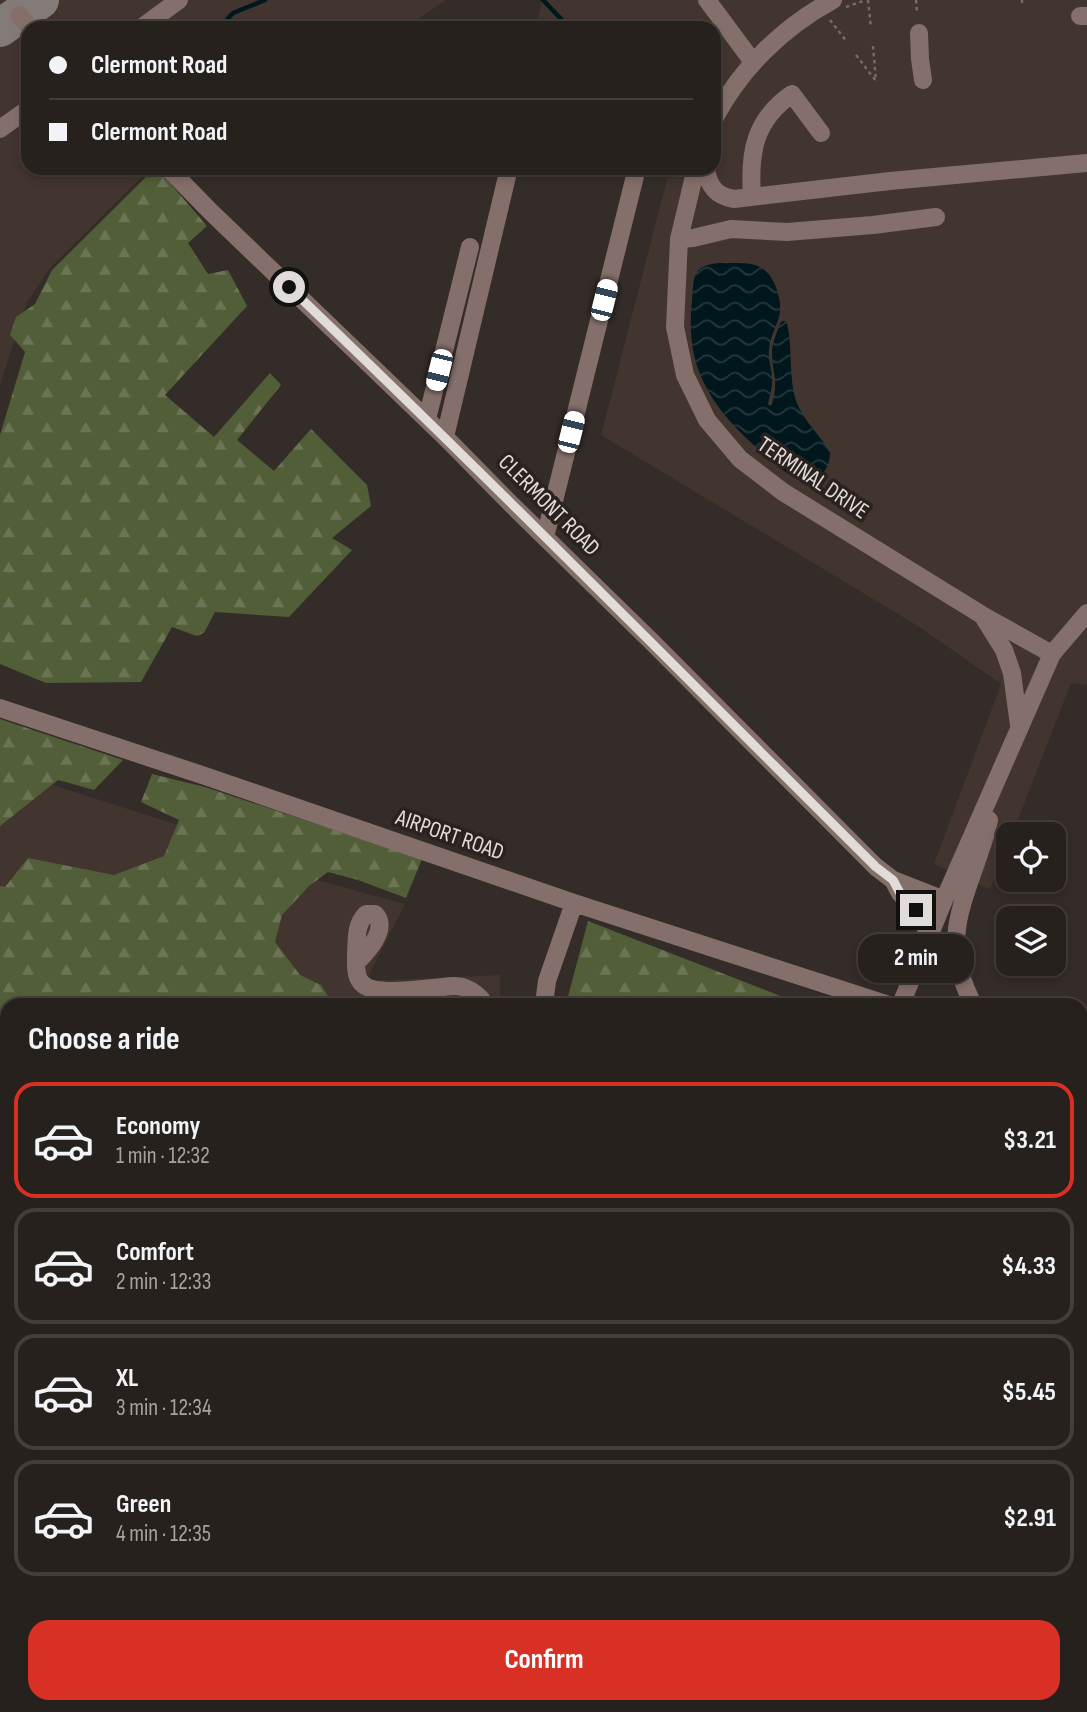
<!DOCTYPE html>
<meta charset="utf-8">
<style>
body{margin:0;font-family:"Sofia Sans Condensed",sans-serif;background:#332e2b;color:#f1f3f6;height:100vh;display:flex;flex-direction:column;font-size:26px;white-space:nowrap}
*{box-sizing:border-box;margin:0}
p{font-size:23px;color:#a4a3a4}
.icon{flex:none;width:38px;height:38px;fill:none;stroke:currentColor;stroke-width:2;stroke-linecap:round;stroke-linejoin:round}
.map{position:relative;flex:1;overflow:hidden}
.sheet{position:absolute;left:0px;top:998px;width:1088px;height:716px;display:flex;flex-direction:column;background:#27211e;border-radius:21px 21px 0 0;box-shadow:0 4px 10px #0003,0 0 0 2px #433e3c}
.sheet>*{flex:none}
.hud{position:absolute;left:21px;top:21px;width:700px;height:154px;border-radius:21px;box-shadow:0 4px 10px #0003,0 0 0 2px #433e3c;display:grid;align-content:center;height:154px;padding:0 28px;background:#27211e}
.buttons{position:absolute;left:996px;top:822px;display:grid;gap:14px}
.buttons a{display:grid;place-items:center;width:70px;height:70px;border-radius:14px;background:#27211e;box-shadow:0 4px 10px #0003,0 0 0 2px #433e3c;font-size:35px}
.end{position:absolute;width:32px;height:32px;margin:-16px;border:9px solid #e1dcd9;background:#111;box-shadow:0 0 0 4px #111}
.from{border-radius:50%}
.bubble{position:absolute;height:49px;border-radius:21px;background:#27211e;box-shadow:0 4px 10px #0003,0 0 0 2px #433e3c;font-size:23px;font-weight:700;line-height:49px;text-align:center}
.car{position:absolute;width:21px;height:42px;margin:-21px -10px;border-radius:9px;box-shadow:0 0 5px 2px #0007;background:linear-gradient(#fff 24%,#345 0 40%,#fff 0 76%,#345 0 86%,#fff 0)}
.hud b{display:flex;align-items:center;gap:24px;height:66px;font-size:26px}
.hud b+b{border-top:2px solid #433e3c}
.hud i{width:18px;height:18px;background:#f1f3f6}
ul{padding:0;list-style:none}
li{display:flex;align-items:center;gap:21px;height:116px;margin:0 14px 10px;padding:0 14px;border:4px solid #433e3c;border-radius:21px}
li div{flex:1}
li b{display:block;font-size:26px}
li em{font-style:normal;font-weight:700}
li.on{border-color:#d93025}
li>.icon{width:63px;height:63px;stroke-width:1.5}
h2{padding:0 28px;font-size:32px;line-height:84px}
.action{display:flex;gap:14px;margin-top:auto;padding:14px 28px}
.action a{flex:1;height:80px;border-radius:21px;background:#d93025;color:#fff;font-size:28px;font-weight:700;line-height:80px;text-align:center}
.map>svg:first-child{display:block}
.built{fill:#42342e}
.forest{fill:url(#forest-firs)}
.water{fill:url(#water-waves)}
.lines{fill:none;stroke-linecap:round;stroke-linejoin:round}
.stream{stroke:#00181d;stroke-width:4.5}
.taxiway{stroke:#827b78;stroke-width:38}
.path{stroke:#726c68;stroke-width:2.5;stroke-dasharray:3.5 3.5;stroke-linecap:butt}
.minor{stroke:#846f6b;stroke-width:18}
.route{stroke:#e1dcd9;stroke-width:9}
.labels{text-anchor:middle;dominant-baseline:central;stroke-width:7;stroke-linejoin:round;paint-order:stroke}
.street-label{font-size:23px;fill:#e1dcd9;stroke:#2a221e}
</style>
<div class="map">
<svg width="1087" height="1712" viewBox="0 0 1087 1712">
<defs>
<pattern id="forest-firs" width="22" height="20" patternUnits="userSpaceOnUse" patternTransform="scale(1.75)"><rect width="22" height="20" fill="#525e38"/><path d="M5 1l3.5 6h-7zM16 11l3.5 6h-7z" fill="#6b7454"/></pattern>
<pattern id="water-waves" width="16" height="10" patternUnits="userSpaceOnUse" patternTransform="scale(1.75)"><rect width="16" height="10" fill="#00181d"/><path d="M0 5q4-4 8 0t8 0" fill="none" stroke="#25393d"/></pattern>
</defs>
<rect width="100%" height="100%" fill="#342c28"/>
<path class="built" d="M0,0H446L405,28H28V168H151L50,268L27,302L0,385Z
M542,0H1087V685L1071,683L1012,835H1008V844L990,889L934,864L1001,684L921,628L601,435L670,168H714V28H536Z
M0,768L231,842L288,872L405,904L366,981L500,975V1004H7V1706H308L307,1712H0Z"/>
<path class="forest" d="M155,168H157L207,226L188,243L208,274L228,270L247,306L165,395L214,437L270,373L281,385L237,440L274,471L311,429L367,485L371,506L332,538L352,550L289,617L215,612L204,633L197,636L172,627L141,682L46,683L0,664V435L25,352L10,335L16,317L35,304L52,270Z
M0,719L123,760L94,790L58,780L0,826Z
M152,774L205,787L422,859L406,898L358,880L328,872L309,886L282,915L275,942L300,975L321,985L333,1004H7V1128L0,1127V886L5,887L28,858L114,875L164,856L179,820L141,802Z
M588,921L786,998V1004H566Z
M1082,1483H1087V1712H773V1706H1082Z"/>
<path class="water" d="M718,263C747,264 766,258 777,290C779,297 781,305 780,312C778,325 770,336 769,349C768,359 771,367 772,376C773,386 770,395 768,404L770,406L772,404C779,381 772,373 772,352C772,343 777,332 780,324L782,321H785L787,323C793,348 788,376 796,401C804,422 820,434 830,453C830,461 827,471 819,476C810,480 796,479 788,474C782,470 777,465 772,460C744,438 717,412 702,379C691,354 689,328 692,300C694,277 692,266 718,263Z"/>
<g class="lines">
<path class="stream" d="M543,0L562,20
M219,28L233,13L265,0"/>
<path class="taxiway" d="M0,28L40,0"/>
<path class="path" d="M868,0L871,28
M916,0L917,13
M1022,0V3
M846,7L866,0
M830,20L847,42
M873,46L876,81
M856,55L876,81
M643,1712L644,1706
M748,1712L749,1706"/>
<path class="minor" d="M707,0L753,62
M19,15L30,28
M1080,16H1087
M141,28L179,0
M919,33L920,59L923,80
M714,119C741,68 783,27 833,0
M0,129L28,109
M168,168L211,212L445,437L510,503L652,642L876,867L893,880L944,900
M696,168L679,239L675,327L685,375L707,420L740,459L783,492L982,615L1052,654
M706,168C708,186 716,196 734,199L890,181L1087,163
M752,196C749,153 754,120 792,94L821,133
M679,239L693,238L731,229L787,232L873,225L936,217
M427,419L470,247
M445,437L509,168
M545,537L637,168
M984,618L1004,650L1012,673L1019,725
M0,708L205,776L574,903L886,1004
M893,880L900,893L916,910L924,923L929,937
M356,963C367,952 389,929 375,914H366C355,925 357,940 356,955C356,963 355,974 360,981C371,999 424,988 443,987C450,986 459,985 465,988C473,991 480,997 485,1004
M544,1004L547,981L574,903
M901,1004L944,900L1052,654L1087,613
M973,1004C943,946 958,915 978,857C982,845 987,833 989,820
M1082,1074L1087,1076
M296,1712L297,1706
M329,1712L330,1706"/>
</g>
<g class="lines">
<path class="route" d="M289,287C488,477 681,673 876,867L893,880L900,893L916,910"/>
</g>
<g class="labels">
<g class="street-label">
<text transform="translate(813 478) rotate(34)">TERMINAL DRIVE</text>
<text transform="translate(549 505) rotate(45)">CLERMONT ROAD</text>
<text transform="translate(450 835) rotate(19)">AIRPORT ROAD</text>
</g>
</g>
</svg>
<div class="buttons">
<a><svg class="icon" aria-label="locate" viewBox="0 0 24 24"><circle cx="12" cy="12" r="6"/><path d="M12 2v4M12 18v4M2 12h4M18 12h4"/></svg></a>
<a><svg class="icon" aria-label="layers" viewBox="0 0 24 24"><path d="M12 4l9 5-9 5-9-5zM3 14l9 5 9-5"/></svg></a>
</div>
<i class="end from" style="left:289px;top:287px"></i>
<i class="end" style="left:916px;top:910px"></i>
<div class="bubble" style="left:858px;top:934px;width:116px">2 min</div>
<i class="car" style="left:604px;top:300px;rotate:14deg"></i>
<i class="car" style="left:439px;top:370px;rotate:194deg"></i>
<i class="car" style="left:571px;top:432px;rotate:14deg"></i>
<div class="hud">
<b><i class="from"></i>Clermont Road</b>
<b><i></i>Clermont Road</b>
</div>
<section class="sheet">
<h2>Choose a ride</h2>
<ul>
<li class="on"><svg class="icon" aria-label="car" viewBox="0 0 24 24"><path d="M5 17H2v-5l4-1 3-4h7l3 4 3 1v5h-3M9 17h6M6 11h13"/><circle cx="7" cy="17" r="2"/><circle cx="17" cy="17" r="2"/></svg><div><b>Economy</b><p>1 min · 12:32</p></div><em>$3.21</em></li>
<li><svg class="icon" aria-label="car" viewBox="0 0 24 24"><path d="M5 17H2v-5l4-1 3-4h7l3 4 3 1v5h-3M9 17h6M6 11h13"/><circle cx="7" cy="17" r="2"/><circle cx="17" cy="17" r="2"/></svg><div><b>Comfort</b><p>2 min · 12:33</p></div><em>$4.33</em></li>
<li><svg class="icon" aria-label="car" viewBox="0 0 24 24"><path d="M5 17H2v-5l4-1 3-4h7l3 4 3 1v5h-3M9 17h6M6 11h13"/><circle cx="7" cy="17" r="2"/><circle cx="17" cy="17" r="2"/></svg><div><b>XL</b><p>3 min · 12:34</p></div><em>$5.45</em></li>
<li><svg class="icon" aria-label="car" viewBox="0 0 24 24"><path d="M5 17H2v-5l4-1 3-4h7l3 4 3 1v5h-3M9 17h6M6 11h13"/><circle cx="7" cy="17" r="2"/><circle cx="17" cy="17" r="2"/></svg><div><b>Green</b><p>4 min · 12:35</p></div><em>$2.91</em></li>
</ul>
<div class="action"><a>Confirm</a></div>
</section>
</div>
